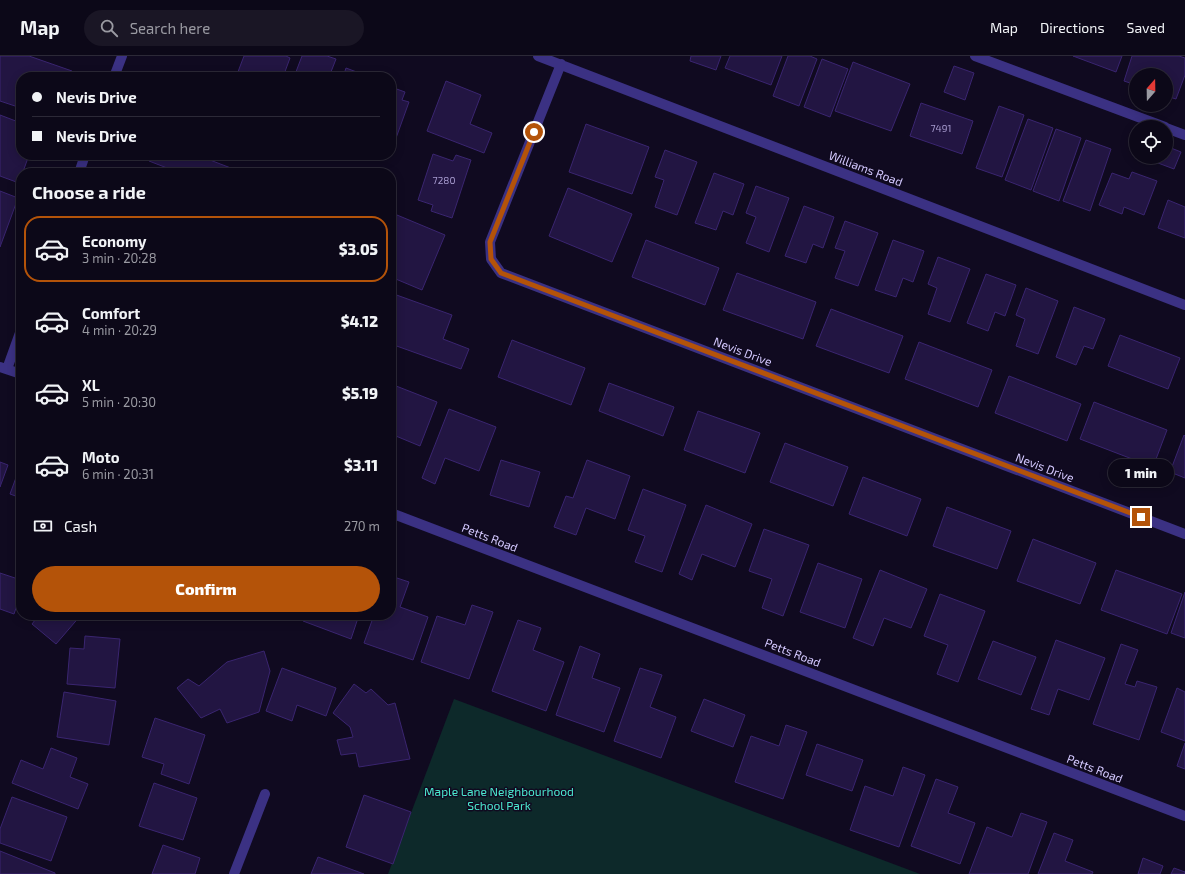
<!DOCTYPE html>
<meta charset="utf-8">
<style>
body{margin:0;font-family:"Exo 2",sans-serif;background:#1a1625;color:#f1f3f6;height:100vh;display:flex;flex-direction:column;font-size:15px;white-space:nowrap}
*{box-sizing:border-box;margin:0}
p{font-size:13px;color:#9a9aa2}
.icon{flex:none;width:22px;height:22px;fill:none;stroke:currentColor;stroke-width:2;stroke-linecap:round;stroke-linejoin:round}
.map{position:relative;flex:1;overflow:hidden}
.sheet{position:absolute;left:16px;top:112px;width:380px;height:452px;display:flex;flex-direction:column;background:#0c0818;border-radius:16px;box-shadow:0 2px 10px #0003,0 0 0 1px #2c2937}
.sheet>*{flex:none}
.hud{position:absolute;left:16px;top:16px;width:380px;height:88px;border-radius:16px;box-shadow:0 2px 10px #0003,0 0 0 1px #2c2937;display:grid;align-content:center;height:88px;padding:0 16px;background:#0c0818}
.needle{width:26px;rotate:20deg}
.tools{position:absolute;left:1129px;top:12px;display:grid;gap:8px}
.tools a{display:grid;place-items:center;width:44px;height:44px;border-radius:50%;background:#0c0818;box-shadow:0 2px 10px #0003,0 0 0 1px #2c2937;font-size:20px}
.end{position:absolute;width:18px;height:18px;margin:-9px;border:5px solid #b45309;background:#fff;box-shadow:0 0 0 2px #fff}
.from{border-radius:50%}
.bubble{position:absolute;height:28px;border-radius:14px;background:#0c0818;box-shadow:0 2px 10px #0003,0 0 0 1px #2c2937;font-size:13px;font-weight:800;line-height:28px;text-align:center}
.hud b{display:flex;align-items:center;gap:14px;height:38px;font-size:15px}
.hud b+b{border-top:1px solid #2c2937}
.hud i{width:10px;height:10px;background:#f1f3f6}
ul{padding:0;list-style:none}
li{display:flex;align-items:center;gap:12px;height:66px;margin:0 8px 6px;padding:0 8px;border:2px solid transparent;border-radius:16px}
li div{flex:1}
li b{display:block;font-size:15px}
li em{font-style:normal;font-weight:800}
li.active{border-color:#b45309}
li>.icon{width:36px;height:36px;stroke-width:1.5}
h2{padding:0 16px;font-size:18px;line-height:48px}
.pay{display:flex;align-items:center;gap:10px;height:44px;padding:0 16px;font-size:15px}
.pay p{margin-inline-start:auto}
.action{display:flex;gap:8px;margin-top:auto;padding:8px 16px}
.action a{flex:1;height:46px;border-radius:24px;background:#b45309;color:#fff;font-size:16px;font-weight:800;line-height:46px;text-align:center}
header{display:flex;align-items:center;gap:24px;box-sizing:border-box;height:56px;padding:0 20px;background:#0c0818;border-bottom:1px solid #2c2937}
header strong{font-size:19px}
nav{display:flex;gap:22px;margin-inline-start:auto;font-size:14px}
.search{width:280px;height:36px;background:#1a1625;display:flex;align-items:center;gap:10px;box-sizing:border-box;padding:0 14px;border-radius:22px;color:#9a9aa2;font-size:15px}
.map>svg:first-child{display:block}
.green{fill:#0d292a}
.building{fill:#221542;stroke:#3a2570}
.lines{fill:none;stroke-linecap:round;stroke-linejoin:round}
.minor{stroke:#3b3183;stroke-width:10}
.route{stroke:#b45309;stroke-width:5}
.labels{text-anchor:middle;dominant-baseline:central;stroke-width:3;stroke-linejoin:round;paint-order:stroke}
.number-label{font-size:10px;fill:#a89cd0}
.street-label{font-size:12px;fill:#d4c9ff;stroke:#100a20}
.park-label{font-size:12px;fill:#4be9cf;stroke:#100a20}
</style>
<header>
<strong>Map</strong>
<div class="search"><svg class="icon" aria-label="search" viewBox="0 0 24 24"><circle cx="10" cy="10" r="6"/><path d="M15 15l6 6"/></svg>Search here</div>
<nav><a>Map</a><a>Directions</a><a>Saved</a></nav>
</header>
<div class="map">
<svg width="1185" height="818" viewBox="0 0 1185 818">
<rect width="100%" height="100%" fill="#100a20"/>
<path class="green" d="M454,643L920,818H388Z"/>
<path class="building" d="M0,0H29L72,15L70,21H21V52L0,45Z
M244,0H286L290,2L283,21H236Z
M302,0H327L336,3L329,21H294Z
M691,0H721L716,14L690,5Z
M730,0H782L771,29L725,12Z
M788,0H810L817,3L799,50L773,40Z
M1073,0H1122L1116,16Z
M1132,0H1179L1185,2V19L1176,43L1166,40V19H1136V29L1124,25Z
M822,3L848,13L830,61L804,51Z
M853,6L910,28L891,75L835,55Z
M954,10L974,17L965,44L944,36Z
M346,12L370,21H343Z
M446,25L481,39L470,68L492,77L484,97L427,75Z
M391,31L405,36L402,44L409,46L391,96Z
M921,47L973,65L962,98L910,80Z
M999,50L1024,59L1002,121L976,112Z
M0,59L21,67V99H29L19,127L0,120Z
M1028,63L1053,72L1031,134L1005,124Z
M586,68L649,91L632,138L569,116Z
M1056,73L1081,82L1059,145L1033,135Z
M1086,84L1111,93L1090,155L1063,145Z
M1166,90L1181,96L1174,113L1150,104L1152,101H1166Z
M665,94L697,106L677,159L655,151L664,124L655,121Z
M433,98L453,105L456,99L471,104L452,162L431,155L433,149L418,144Z
M151,99H211L210,104L236,114L235,117H180L149,105Z
M1132,116L1157,125L1144,159L1124,151L1122,158L1099,149L1112,117L1129,123Z
M714,117L744,128L733,159L723,155L716,174L695,167Z
M756,130L789,142L769,196L746,187L756,161L746,157Z
M568,132L632,158L612,206L549,180Z
M0,135L18,142L0,191Z
M1168,144L1185,151V182L1158,172Z
M804,150L834,161L823,192L813,188L806,207L785,200Z
M397,159L445,179L422,234L391,221V174Z
M845,165L878,177L858,230L835,222L845,195L835,192Z
M646,184L719,212L705,249L632,221Z
M893,184L924,195L913,226L903,222L896,241L875,234Z
M938,201L970,213L950,266L928,258L937,232L928,228Z
M737,217L816,246L803,283L723,254Z
M986,218L1016,229L1005,260L995,256L988,275L967,267Z
M1026,232L1058,245L1038,298L1016,290L1025,263L1016,259Z
M391,237L452,259L443,283L469,293L461,313L391,288L394,276L391,275Z
M1074,251L1105,263L1093,293L1084,290L1076,309L1056,301Z
M831,253L903,280L889,317L816,290Z
M1120,279L1180,302L1168,333L1108,310Z
M512,284L585,312L571,349L498,321Z
M919,286L992,314L978,351L905,323Z
M1009,320L1081,348L1067,385L995,357Z
M609,327L674,351L663,380L599,355Z
M391,328L437,346L420,390L391,378Z
M1094,346L1167,374L1153,411L1080,383Z
M449,353L496,371L479,415L445,402L435,428L422,422Z
M698,355L760,377L745,417L684,394Z
M1184,379L1185,380V422L1170,416Z
M785,387L848,411L833,450L770,426Z
M501,404L540,416L529,451L490,439Z
M587,404L630,420L615,463L586,452L576,479L554,471L566,440L573,442Z
M0,406L8,409L0,431Z
M21,408V442L10,438Z
M863,421L921,443L907,480L849,458Z
M643,433L686,449L662,516L635,506L645,480L628,474Z
M706,449L752,468L735,511L702,498L692,524L679,518Z
M947,451L1011,475L997,513L933,490Z
M764,473L809,489L783,560L762,552L772,523L749,515Z
M1033,483L1096,507L1080,548L1017,525Z
M818,507L862,523L845,572L800,556Z
M880,514L927,533L911,572L884,562L873,590L853,582Z
M1116,514L1182,538L1167,578L1101,554Z
M0,517L21,524V537L14,558L0,553Z
M391,520L409,526L400,551L428,561L413,604L364,587L374,559H391Z
M1185,536V582L1171,577Z
M940,538L985,555L958,626L937,618L948,589L924,580Z
M472,549L493,556L469,623L421,606L437,560L465,569Z
M39,559H81L56,588L32,568Z
M305,559H359L351,583L303,565Z
M518,564L541,572L533,594L564,606L546,655L492,635Z
M85,580L120,583L115,632L67,628L70,592L84,593Z
M1056,584L1105,602L1089,644L1058,633L1049,659L1031,653Z
M993,585L1036,601L1021,639L978,623Z
M1121,588L1138,594L1125,628L1135,631L1137,625L1157,631L1139,684L1093,668Z
M580,590L600,598L592,622L620,632L604,676L556,659Z
M264,595L270,615L259,656L227,667L220,653L201,662L177,632L188,623L199,630L227,606Z
M282,612L336,632L326,660L297,649L292,665L266,655Z
M640,612L662,619L650,651L676,661L661,702L614,685Z
M354,628L366,637L371,633L388,649L395,647L410,703L359,711L356,697L341,699L337,684L353,681L350,671L333,657Z
M1177,632L1185,636V685L1161,676Z
M64,636L116,645L109,689L57,681Z
M704,643L745,659L733,691L691,675Z
M155,662L205,679L189,728L161,718L164,708L142,701Z
M786,669L807,676L783,743L735,726L751,680L779,690Z
M1185,687V713L1177,710Z
M817,688L863,704L852,735L806,719Z
M51,692L77,702L70,721L88,728L78,753L12,727L21,704L43,713Z
M903,711L925,719L899,791L850,774L865,730L893,740Z
M936,723L958,731L948,757L975,767L960,808L911,790Z
M154,727L197,742L183,784L139,770Z
M364,739L411,756L393,808L346,791Z
M12,741L67,761L51,805L0,787V773Z
M1021,757L1047,766L1028,818H969L987,771L1012,781Z
M1054,777L1073,784L1065,805L1093,816L1092,818H1038Z
M163,789L200,802L195,818H152Z
M0,795L55,817V818H0Z
M318,801L364,818H311Z
M1143,802L1163,810L1160,818H1138Z
M1174,812L1185,816V818H1171Z"/>
<g class="lines">
<path class="minor" d="M538,0L1185,249
M975,0L1165,71
M561,8L490,186L491,203L501,217L1185,478
M114,21L122,0
M1166,72L1185,79
M79,117L85,99
M0,311L21,318
M7,313L21,274
M391,457L1185,760
M234,818L265,738"/>
</g>
<g class="lines">
<path class="route" d="M534,76L490,186L491,203L501,217L1141,461"/>
</g>
<g class="labels">
<g class="number-label">
<text x="941" y="72">7491</text>
<text x="444" y="124">7280</text>
</g>
<g class="street-label">
<text transform="translate(866 112) rotate(21)">Williams Road</text>
<text transform="translate(743 295) rotate(21)">Nevis Drive</text>
<text transform="translate(1045 411) rotate(21)">Nevis Drive</text>
<text transform="translate(490 481) rotate(21)">Petts Road</text>
<text transform="translate(793 596) rotate(21)">Petts Road</text>
<text transform="translate(1095 712) rotate(21)">Petts Road</text>
</g>
<g class="park-label">
<text x="499" y="735">Maple Lane Neighbourhood<tspan x="499" dy="14">School Park</tspan></text>
</g>
</g>
</svg>
<div class="tools">
<a><svg class="needle" viewBox="-14 -14 28 28"><path d="M0-13l5 13h-10z" fill="#e53935"/><path d="M0 13l5-13h-10z" fill="#9a9aa2"/></svg></a>
<a><svg class="icon" aria-label="locate" viewBox="0 0 24 24"><circle cx="12" cy="12" r="6"/><path d="M12 2v4M12 18v4M2 12h4M18 12h4"/></svg></a>
</div>
<i class="end from" style="left:534px;top:76px"></i>
<i class="end" style="left:1141px;top:461px"></i>
<div class="bubble" style="left:1108px;top:403px;width:66px">1 min</div>
<div class="hud">
<b><i class="from"></i>Nevis Drive</b>
<b><i></i>Nevis Drive</b>
</div>
<section class="sheet">
<h2>Choose a ride</h2>
<ul>
<li class="active"><svg class="icon" aria-label="car" viewBox="0 0 24 24"><path d="M5 17H2v-5l4-1 3-4h7l3 4 3 1v5h-3M9 17h6M6 11h13"/><circle cx="7" cy="17" r="2"/><circle cx="17" cy="17" r="2"/></svg><div><b>Economy</b><p>3 min · 20:28</p></div><em>$3.05</em></li>
<li><svg class="icon" aria-label="car" viewBox="0 0 24 24"><path d="M5 17H2v-5l4-1 3-4h7l3 4 3 1v5h-3M9 17h6M6 11h13"/><circle cx="7" cy="17" r="2"/><circle cx="17" cy="17" r="2"/></svg><div><b>Comfort</b><p>4 min · 20:29</p></div><em>$4.12</em></li>
<li><svg class="icon" aria-label="car" viewBox="0 0 24 24"><path d="M5 17H2v-5l4-1 3-4h7l3 4 3 1v5h-3M9 17h6M6 11h13"/><circle cx="7" cy="17" r="2"/><circle cx="17" cy="17" r="2"/></svg><div><b>XL</b><p>5 min · 20:30</p></div><em>$5.19</em></li>
<li><svg class="icon" aria-label="car" viewBox="0 0 24 24"><path d="M5 17H2v-5l4-1 3-4h7l3 4 3 1v5h-3M9 17h6M6 11h13"/><circle cx="7" cy="17" r="2"/><circle cx="17" cy="17" r="2"/></svg><div><b>Moto</b><p>6 min · 20:31</p></div><em>$3.11</em></li>
</ul>
<div class="pay"><svg class="icon" aria-label="cash" viewBox="0 0 24 24"><path d="M3 7h18v10H3z"/><circle cx="12" cy="12" r="2"/></svg>Cash<p>270 m</p></div>
<div class="action"><a>Confirm</a></div>
</section>
</div>
